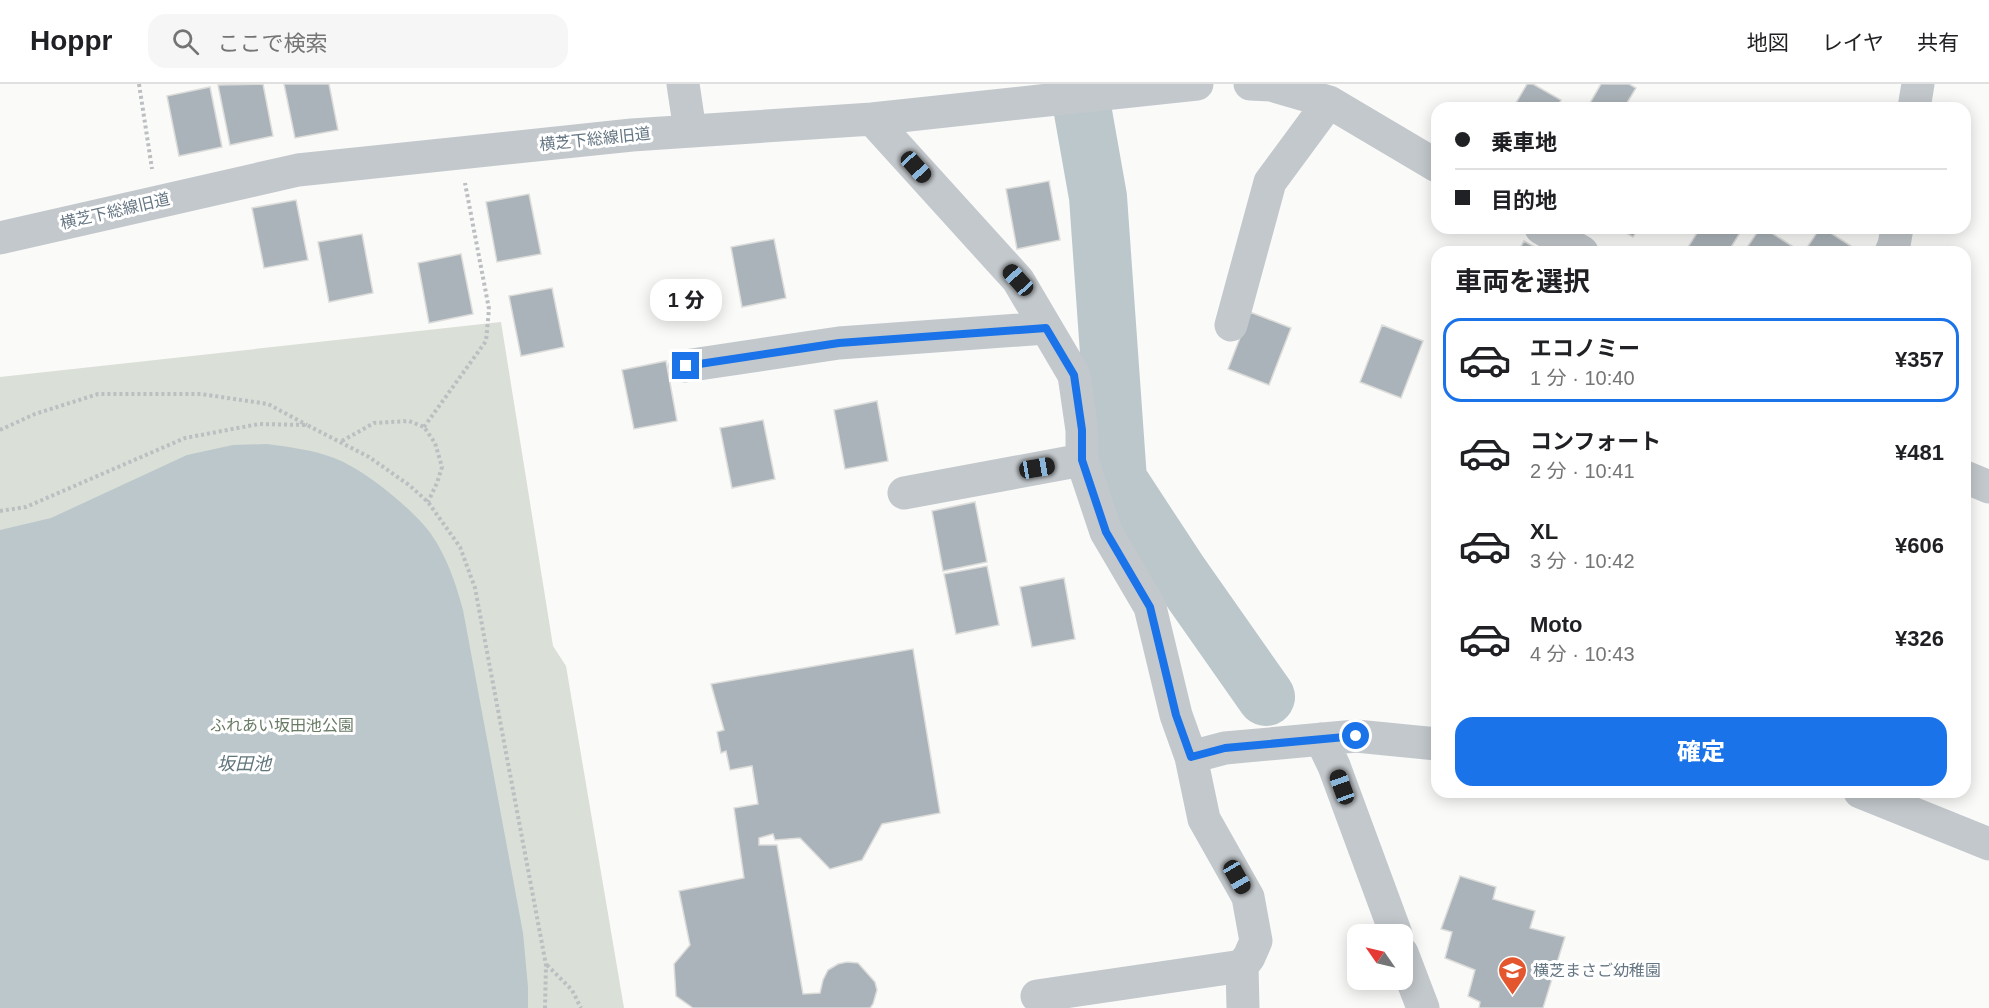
<!DOCTYPE html>
<html lang="ja">
<meta charset="utf-8">
<style>
body{margin:0;font-family:Helvetica,"Noto Sans JP",sans-serif;background:#f6f6f6;color:#202124;height:100vh;display:flex;flex-direction:column;font-size:22px;white-space:nowrap}
*{box-sizing:border-box;margin:0}
p{font-size:20px;color:#757577}
.icon{flex:none;width:33px;height:33px;fill:none;stroke:currentColor;stroke-width:2;stroke-linecap:round;stroke-linejoin:round}
.map{position:relative;flex:1;overflow:hidden}
.side{position:absolute;left:1431px;top:162px;width:540px;height:552px;display:flex;flex-direction:column;background:#fff;border-radius:18px;box-shadow:0 3px 15px #0003}
.side>*{flex:none}
.guide{position:absolute;left:1431px;top:18px;width:540px;height:132px;border-radius:18px;box-shadow:0 3px 15px #0003;display:grid;align-content:center;height:132px;padding:0 24px;background:#fff}
.needle{width:39px;rotate:304deg}
.fabs{position:absolute;left:1347px;top:840px;display:grid;gap:12px}
.fabs a{display:grid;place-items:center;width:66px;height:66px;border-radius:12px;background:#fff;box-shadow:0 3px 15px #0003;font-size:30px}
.end{position:absolute;width:27px;height:27px;margin:-14px;border:8px solid #1a73e8;background:#fff;box-shadow:0 0 0 3px #fff}
.from{border-radius:50%}
.bubble{position:absolute;height:42px;border-radius:18px;background:#fff;box-shadow:0 3px 15px #0003;font-size:20px;font-weight:800;line-height:42px;text-align:center}
.car{position:absolute;width:18px;height:36px;margin:-18px -9px;border-radius:8px;box-shadow:0 0 4px 2px #0007;background:linear-gradient(#222 24%,#8ab4d8 0 40%,#222 0 76%,#8ab4d8 0 86%,#222 0)}
.guide b{display:flex;align-items:center;gap:21px;height:57px;font-size:22px}
.guide b+b{border-top:2px solid #e0e0e0}
.guide i{width:15px;height:15px;background:#202124}
ul{padding:0;list-style:none}
li{display:flex;align-items:center;gap:18px;height:84px;margin:0 12px 9px;padding:0 12px;border:3px solid transparent;border-radius:18px}
li div{flex:1}
li b{display:block;font-size:22px}
li em{font-style:normal;font-weight:800}
li.on{border-color:#1a73e8}
li>.icon{width:54px;height:54px;stroke-width:1.5}
h2{padding:0 24px;font-size:27px;line-height:72px}
.action{display:flex;gap:12px;margin-top:auto;padding:12px 24px}
.action a{flex:1;height:69px;border-radius:18px;background:#1a73e8;color:#fff;font-size:24px;font-weight:800;line-height:69px;text-align:center}
header{display:flex;align-items:center;gap:36px;box-sizing:border-box;height:84px;padding:0 30px;background:#fff;border-bottom:2px solid #e0e0e0}
header strong{font-size:28px}
nav{display:flex;gap:33px;margin-inline-start:auto;font-size:21px}
.search{width:420px;height:54px;background:#f6f6f6;display:flex;align-items:center;gap:15px;box-sizing:border-box;padding:0 21px;border-radius:18px;color:#757577;font-size:22px}
.map>svg:first-child{display:block}
.green{fill:#dadfd7}
.water{fill:#bbc7cb}
.lines{fill:none;stroke-linecap:round;stroke-linejoin:round}
.river{stroke:#bbc7cb;stroke-width:58}
.building{fill:#aab3b9;stroke:#dcdcda;stroke-width:1.5}
.path{stroke:#bbbfc2;stroke-width:4;stroke-dasharray:3 3;stroke-linecap:butt}
.minor{stroke:#c3c8cc;stroke-width:33}
.route{stroke:#1a73e8;stroke-width:8}
.labels{text-anchor:middle;dominant-baseline:central;stroke-width:6;stroke-linejoin:round;paint-order:stroke}
.street-label{font-size:16px;fill:#657683;stroke:#fff}
.park-label{font-size:16px;fill:#687a64;stroke:#fff}
.poi-label{font-size:16px;fill:#657683;stroke:#fff;text-anchor:start}
.water-label{font-size:18px;font-style:italic;fill:#60757c;stroke:#fff}
</style>
<header>
<strong>Hoppr</strong>
<div class="search"><svg class="icon" aria-label="search" viewBox="0 0 24 24"><circle cx="10" cy="10" r="6"/><path d="M15 15l6 6"/></svg>ここで検索</div>
<nav><a>地図</a><a>レイヤ</a><a>共有</a></nav>
</header>
<div class="map">
<svg width="1989" height="924" viewBox="0 0 1989 924">
<rect width="100%" height="100%" fill="#fafaf8"/>
<path class="green" d="M501,238L553,562L566,582L624,924H0V293Z"/>
<path class="water" d="M267,360C290,363 313,366 334,374C364,385 413,425 431,450C447,473 456,500 463,526L523,849L528,903V924H0V446L51,434L187,371L233,361Z"/>
<g class="lines">
<path class="river" d="M1078,0L1098,113L1118,396L1179,489L1266,613"/>
</g>
<path class="building" d="M263,0L273,52L230,61L218,1Z
M284,0H329L338,46L295,54Z
M1527,0H1533L1561,16L1557,24H1513Z
M1601,0H1629L1636,4L1624,24H1587Z
M210,3L222,63L179,72L167,12Z
M1049,97L1060,156L1017,165L1006,105Z
M529,110L541,170L497,178L486,118Z
M296,116L308,176L264,184L252,124Z
M1618,144H1638L1633,153Z
M1700,144H1743L1728,168H1685Z
M1760,144H1764L1792,162L1787,168H1744Z
M1820,144H1823L1851,162L1847,168H1804Z
M362,150L373,209L329,218L318,158Z
M774,155L786,214L742,223L731,163Z
M1524,157L1543,168H1518Z
M461,170L473,230L429,239L418,179Z
M552,204L564,263L521,272L509,212Z
M1250,228L1291,244L1269,301L1228,285Z
M1382,241L1423,257L1401,314L1360,298Z
M666,277L677,337L634,345L622,286Z
M877,317L888,377L845,385L834,326Z
M763,336L775,395L732,404L720,344Z
M975,418L987,478L943,487L932,427Z
M987,482L999,541L956,550L944,490Z
M1064,494L1075,555L1032,563L1020,503Z
M913,565L940,729L882,740L862,776L830,785L800,754L775,756L773,750L759,754V761H777L803,910L820,909L823,896L828,886L838,880L847,878L858,879L875,898L877,906L873,920L870,924H693L676,912L674,880L690,861L679,807L744,794L734,724L758,720L752,682L730,686L726,667L721,669L717,648L724,646L711,600Z
M1460,792L1496,803L1493,815L1535,827L1530,844L1565,853L1543,924H1479L1480,918L1468,912L1475,886L1445,874L1452,848L1441,845Z"/>
<g class="lines">
<path class="path" d="M139,0L152,85
M424,343L486,257L489,225L465,99
M0,346L35,330L98,310H201L268,320L307,341
M342,357L374,339L409,337L424,343L435,359L442,383L437,399L428,418
M0,427L26,423L185,354L259,340L307,341L369,373L409,401L428,418L460,463L475,504L546,881L545,924
M547,881L572,906L581,924"/>
<path class="minor" d="M683,0L690,47
M1250,0L1271,1L1329,18L1437,82
M1914,24L1918,0
M872,35L1018,196L1074,291L1082,346V376L1106,448L1150,523L1176,631L1191,673L1204,735L1248,813L1256,857L1249,873L1242,882L1243,924
M1541,144L1582,168
M0,154L298,86L632,51L872,35L1197,0
M1891,168L1894,161L1897,144
M1231,241L1270,98L1329,18
M685,282L839,259L1046,244
M1965,393L1989,403
M904,409L1082,376
M1321,655L1334,682L1396,850
M1191,673L1225,664L1356,652L1437,660
M1860,708L1989,760
M1402,869L1423,924
M1037,912L1242,882"/>
</g>
<g class="lines">
<path class="route" d="M686,282L839,259L1046,244L1074,291L1082,346V376L1106,448L1150,523L1176,631L1191,673L1225,664L1356,652"/>
</g>
<defs>
<symbol id="school-pin" viewBox="-11 -11 22 30"><path d="M0 17L-7.5 6A9.5 9.5 0 1 1 7.5 6Z" fill="#e4572e" stroke="#fff"/><path d="M0-5L7-2L0 1L-7-2ZM-4 1L0 2.5L4 1V4Q0 6-4 4Z" fill="#fff"/></symbol>
</defs>
<g fill-rule="evenodd">
<use href="#school-pin" x="1496" y="870" width="33" height="45"/>
</g>
<g class="labels">
<g class="street-label">
<text transform="translate(595 55) rotate(-6)">横芝下総線旧道</text>
<text transform="translate(115 127) rotate(-13)">横芝下総線旧道</text>
</g>
<g class="park-label">
<text x="282" y="641">ふれあい坂田池公園</text>
</g>
<g class="poi-label">
<text x="1533" y="886">横芝まさご幼稚園</text>
</g>
<g class="water-label">
<text x="244" y="680">坂田池</text>
</g>
</g>
</svg>
<div class="fabs">
<a><svg class="needle" viewBox="-14 -14 28 28"><path d="M0-13l5 13h-10z" fill="#e53935"/><path d="M0 13l5-13h-10z" fill="#757577"/></svg></a>
</div>
<i class="end from" style="left:1356px;top:652px"></i>
<i class="end" style="left:686px;top:282px"></i>
<div class="bubble" style="left:650px;top:195px;width:72px">1 分</div>
<i class="car" style="left:916px;top:83px;rotate:138deg"></i>
<i class="car" style="left:1018px;top:196px;rotate:318deg"></i>
<i class="car" style="left:1037px;top:384px;rotate:80deg"></i>
<i class="car" style="left:1342px;top:703px;rotate:340deg"></i>
<i class="car" style="left:1237px;top:793px;rotate:150deg"></i>
<div class="guide">
<b><i class="from"></i>乗車地</b>
<b><i></i>目的地</b>
</div>
<section class="side">
<h2>車両を選択</h2>
<ul>
<li class="on"><svg class="icon" aria-label="car" viewBox="0 0 24 24"><path d="M5 17H2v-5l4-1 3-4h7l3 4 3 1v5h-3M9 17h6M6 11h13"/><circle cx="7" cy="17" r="2"/><circle cx="17" cy="17" r="2"/></svg><div><b>エコノミー</b><p>1 分 · 10:40</p></div><em>¥357</em></li>
<li><svg class="icon" aria-label="car" viewBox="0 0 24 24"><path d="M5 17H2v-5l4-1 3-4h7l3 4 3 1v5h-3M9 17h6M6 11h13"/><circle cx="7" cy="17" r="2"/><circle cx="17" cy="17" r="2"/></svg><div><b>コンフォート</b><p>2 分 · 10:41</p></div><em>¥481</em></li>
<li><svg class="icon" aria-label="car" viewBox="0 0 24 24"><path d="M5 17H2v-5l4-1 3-4h7l3 4 3 1v5h-3M9 17h6M6 11h13"/><circle cx="7" cy="17" r="2"/><circle cx="17" cy="17" r="2"/></svg><div><b>XL</b><p>3 分 · 10:42</p></div><em>¥606</em></li>
<li><svg class="icon" aria-label="car" viewBox="0 0 24 24"><path d="M5 17H2v-5l4-1 3-4h7l3 4 3 1v5h-3M9 17h6M6 11h13"/><circle cx="7" cy="17" r="2"/><circle cx="17" cy="17" r="2"/></svg><div><b>Moto</b><p>4 分 · 10:43</p></div><em>¥326</em></li>
</ul>
<div class="action"><a>確定</a></div>
</section>
</div>
